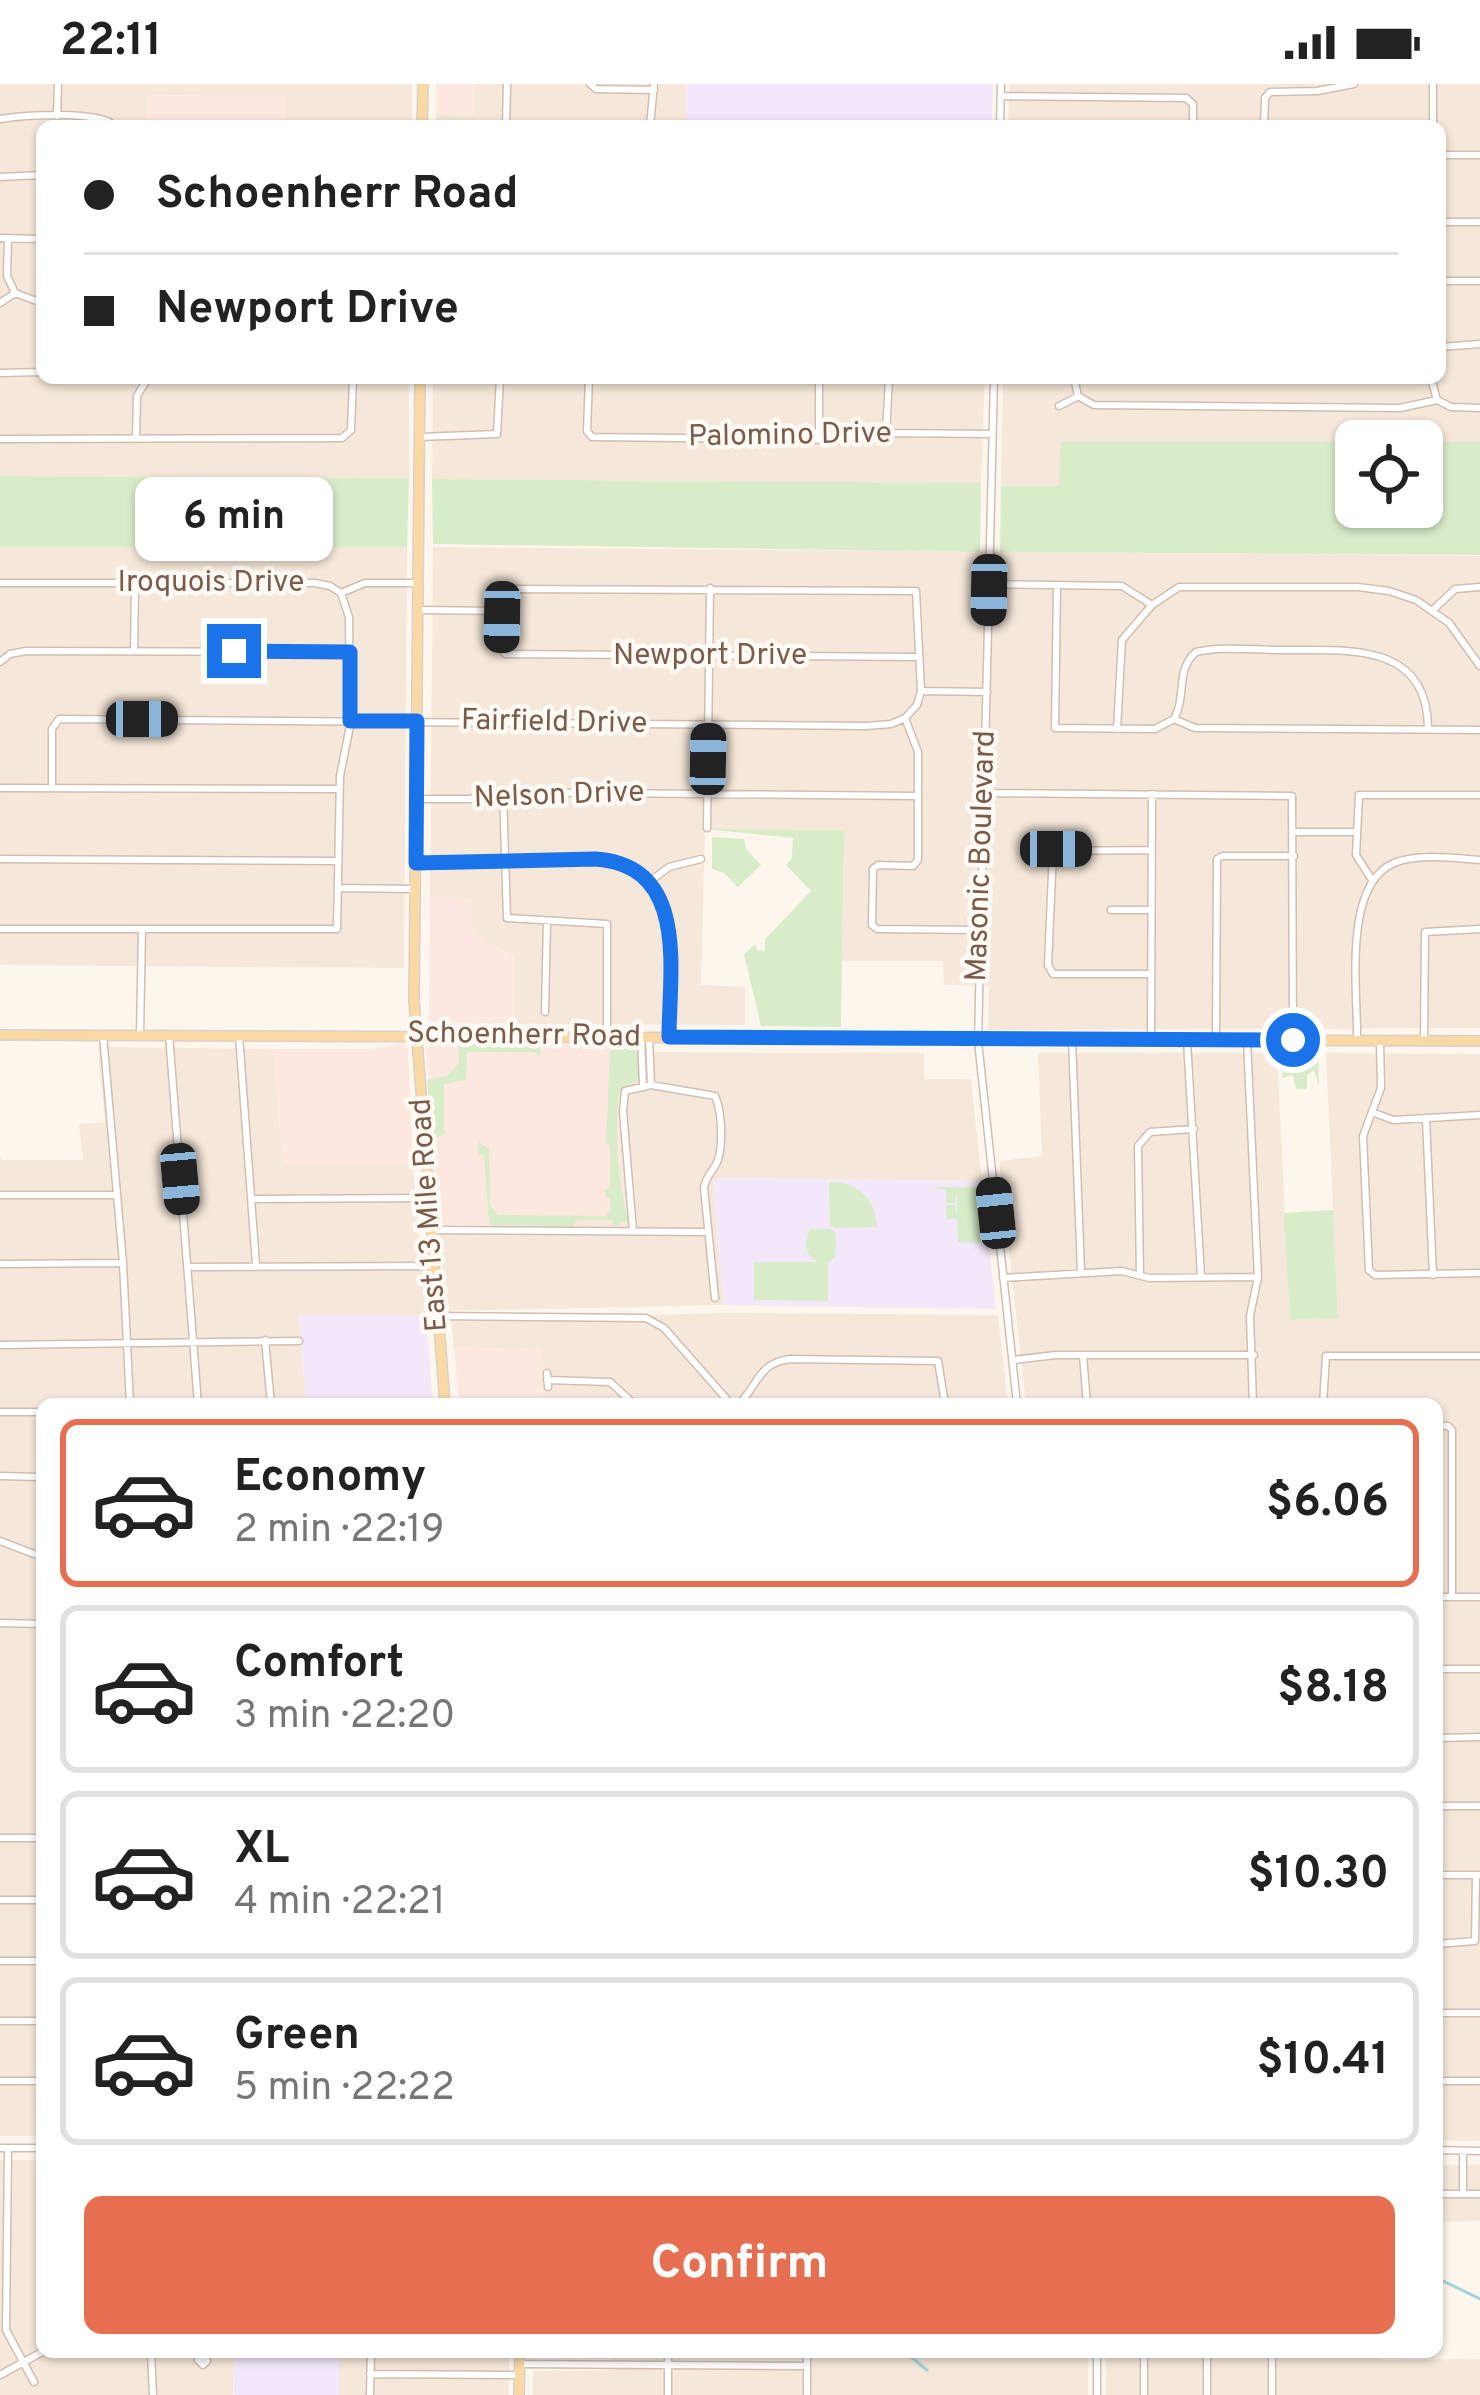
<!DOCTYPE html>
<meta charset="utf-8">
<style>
body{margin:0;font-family:Overpass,sans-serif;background:#f6f6f6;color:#222;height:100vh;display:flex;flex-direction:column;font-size:45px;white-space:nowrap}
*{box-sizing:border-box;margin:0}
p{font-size:39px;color:#767676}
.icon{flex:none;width:66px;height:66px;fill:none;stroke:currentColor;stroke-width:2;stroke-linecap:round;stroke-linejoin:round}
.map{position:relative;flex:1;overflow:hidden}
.sheet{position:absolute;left:36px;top:1314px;width:1407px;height:960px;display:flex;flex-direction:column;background:#fff;border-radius:18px;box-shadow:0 3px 9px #0004}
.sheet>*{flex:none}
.guide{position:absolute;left:36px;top:36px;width:1410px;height:264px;border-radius:18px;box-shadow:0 3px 9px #0004;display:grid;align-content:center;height:264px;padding:0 48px;background:#fff}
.tools{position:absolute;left:1335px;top:336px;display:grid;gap:24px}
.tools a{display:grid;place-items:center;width:108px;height:108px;border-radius:18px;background:#fff;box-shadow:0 3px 9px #0004;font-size:60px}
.end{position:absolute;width:54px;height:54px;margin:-27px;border:15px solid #1a73e8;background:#fff;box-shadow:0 0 0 6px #fff}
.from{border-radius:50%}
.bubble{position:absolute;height:84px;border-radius:18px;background:#fff;box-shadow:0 3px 9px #0004;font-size:39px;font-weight:700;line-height:84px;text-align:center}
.car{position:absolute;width:36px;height:72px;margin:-36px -18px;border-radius:15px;box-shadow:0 0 9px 3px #0007;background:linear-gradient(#222 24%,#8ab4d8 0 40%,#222 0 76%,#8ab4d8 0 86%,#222 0)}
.guide b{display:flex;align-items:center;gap:42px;height:114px;font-size:45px}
.guide b+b{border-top:3px solid #e0e0e0}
.guide i{width:30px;height:30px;background:#222}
ul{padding:21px 0 0;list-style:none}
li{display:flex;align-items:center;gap:36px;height:168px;margin:0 24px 18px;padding:0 24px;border:6px solid #e0e0e0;border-radius:18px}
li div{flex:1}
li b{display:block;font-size:45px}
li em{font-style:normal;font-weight:700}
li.active{border-color:#e76f51}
li>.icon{width:108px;height:108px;stroke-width:1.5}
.cta{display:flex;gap:24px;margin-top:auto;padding:24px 48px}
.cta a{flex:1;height:138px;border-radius:18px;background:#e76f51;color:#fff;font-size:48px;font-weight:700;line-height:138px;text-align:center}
.status{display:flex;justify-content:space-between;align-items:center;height:84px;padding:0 60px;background:#fff;direction:ltr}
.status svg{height:33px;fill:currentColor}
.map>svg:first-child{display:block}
.residential{fill:#f5e8da}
.commercial{fill:#fde8e0}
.education{fill:#f3e8fa}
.green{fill:#d8ecc9}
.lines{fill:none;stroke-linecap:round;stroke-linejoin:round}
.stream{stroke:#a5d3da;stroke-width:3}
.minor-casing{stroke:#d1beb0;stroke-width:9}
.major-casing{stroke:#dad1cd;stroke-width:12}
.minor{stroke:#fff;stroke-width:6}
.major{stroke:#fbd9a5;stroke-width:9}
.route{stroke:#1a73e8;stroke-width:15}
.labels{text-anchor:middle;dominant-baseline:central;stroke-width:9;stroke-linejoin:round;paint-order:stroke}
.street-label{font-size:30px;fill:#7a5c4d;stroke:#fffaf3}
</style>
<div class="status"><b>22:11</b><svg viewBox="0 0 49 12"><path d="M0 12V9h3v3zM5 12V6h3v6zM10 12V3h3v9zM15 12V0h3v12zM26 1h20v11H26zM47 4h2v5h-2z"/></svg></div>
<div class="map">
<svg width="1480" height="2311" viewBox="0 0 1480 2311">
<rect width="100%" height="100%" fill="#fdf6ec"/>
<path class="residential" d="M0,0H412V42H285V13L148,11L147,42H42V294H409V394L0,392Z
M474,0H686V42H436V30L474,32Z
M1010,0H1480V358H1062L1060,402H1001L1003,294H1440V42H1008Z
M433,294H985L981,399L432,395Z
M0,463H407L404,884L0,881Z
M433,463L1480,472V944L988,946L989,902L944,901L943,877H842L844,746H705L701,901L745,903V941L513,940L514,873L472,849V814L430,813Z
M98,963L273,965L283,1080H413L426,1231H299L306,1320H42V2052H0V1072L1,1076H83L79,1040L105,1038Z
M615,968L924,969V995H971L982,1097L713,1094L723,1221L446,1227L438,1141L490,1142V1136Z
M1038,969H1277L1290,1236L1338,1233L1326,969L1480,970V2057L1437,2056V1320H1026L999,1077L1042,1072Z
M724,1229L998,1231L1008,1320H541L542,1266L454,1263L451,1237Z
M0,2076H42V2268H234L233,2311H0Z
M1437,2081H1480V2137L1437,2138Z
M339,2268H509V2311H339Z
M560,2268H1088V2311H533V2287L611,2286V2275H560Z
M1106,2268H1381L1382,2276L1480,2275V2311H1106Z"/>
<path class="commercial" d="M436,0H474V32L436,30Z
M147,11L286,13L285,42H147Z
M430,813L472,814V849L514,873L513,940L429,939Z
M443,958L614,960L630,1137L491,1136V1142L438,1141L426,964L431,959Z
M403,959L408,965L413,1080H283L273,965H372Z
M454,1263L542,1266L541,1320H459Z"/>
<path class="education" d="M686,0H993L992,42H686Z
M713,1094L982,1097L996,1225L723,1221Z
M299,1231H426L433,1320H306Z
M234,2268H339V2311H234Z"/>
<path class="green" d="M1061,358H1356V423H1422V358H1480V471L1000,468L1001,402H1059Z
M0,392L409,394L407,463H0Z
M432,395L981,399L980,468L433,460Z
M705,745L844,746L841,943L761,942L744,870L755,860L757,866L765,867V855L811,807L786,781L792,774L793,754Z
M712,753L744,755L747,766L761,781L738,803L724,789L712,785Z
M464,958L538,961L541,968L538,973L536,968H467L466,996L444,1000V1047L447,1049L433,1055L427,996L447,992L459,979L458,962Z
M636,959L639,995L619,1007C615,1049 617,1089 628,1137L614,1142L612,1136H576L574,1142L489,1141L484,1071L478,1070L479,1058L489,1065L490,1121L498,1131L605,1132L610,1128V1114L605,1112V1105L610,1104V1061L606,1060L610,964L613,960Z
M1284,965H1318L1319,1002L1314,986L1307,991V1005H1296L1293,991L1282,994Z
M829,1098C859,1098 875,1114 877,1143L834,1144L830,1141Z
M933,1103H983L989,1160L958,1158L957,1135H946V1121H955L957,1133V1105L955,1119H946V1106Z
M1333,1126L1338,1234L1290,1236L1284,1129Z
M810,1145H832L836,1150L835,1174L828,1178V1217L754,1216V1178H817C804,1170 803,1159 810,1145Z"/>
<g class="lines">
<path class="stream" d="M1437,2194L1480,2215
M905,2268L927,2286"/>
<defs>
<path id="minor" d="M590,0L596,5L654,6
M1001,12L1186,14L1193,20V42
M57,32L58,0
M0,35C24,31 99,26 115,42
M506,42L507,0
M650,42L654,0
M1000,42L1001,0
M1264,42L1265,14L1270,8L1317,7L1354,0
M1433,42V0
M1440,71H1480
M0,93L42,91
M1440,138H1480
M0,154L42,155
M8,154L7,192L15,209
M1440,197H1480
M15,209L42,219
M0,219L15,209
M1440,263L1480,260
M0,289L42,288
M589,294L587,347L592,353L845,356L886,349L993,350
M994,294L978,957L1017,1320
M1074,294L1078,312L1094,321L1400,324L1437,316L1451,323L1480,324
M1431,294L1437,316
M1059,322L1077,313
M886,349L889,294
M420,353L497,350L500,294
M136,354L137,312L148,294
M0,355L342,354L351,346L353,294
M819,355V294
M0,499H315L330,502L341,509L365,499H418
M989,500L1122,502L1152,521
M1057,501L1055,644L1155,645L1174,635
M418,526L502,527
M1433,526L1455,505L1480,503
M134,567L135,499
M917,573L505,570L501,562L502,505L916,507L921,607L917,621L905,634L918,668V776L913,782L878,781L873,785L872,841L877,845L981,846
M0,578L10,570L26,567L350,568
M921,607L987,608
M1174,635C1187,612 1175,586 1196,568C1222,562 1253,566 1280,566C1343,567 1428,555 1428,645
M1174,635L1195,644L1480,646
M1117,645L1122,556L1152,521L1179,503H1358L1389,507L1416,516L1449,539L1480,582
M0,704L339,705
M52,704V645L59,635L866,642L891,640L905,634
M503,708L507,834L607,840V952
M984,709L1292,712L1293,956
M416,715H470L494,708L918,712
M707,744L710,504
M1294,748H1356
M0,775L338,777
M416,779L601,775L641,791L655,806L669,841V953
M1372,796L1356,771L1359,711H1480
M649,798L669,783L701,775
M339,804L415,805
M1111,826H1150
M0,845H337L340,692L350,642L349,533L341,509
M1151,890H1053L1048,881L1053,767L1152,766
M545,928L547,837
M140,950L142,846
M103,951L123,1179L130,1320
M169,951L198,1320
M239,951L256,1181
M641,953L643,1001
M649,953L651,1001
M1072,956L1081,1187
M1151,956L1152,710
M1216,956L1217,775L1222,772H1294
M1247,956L1258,1193L1250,1232L1253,1320
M1357,956C1358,908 1342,801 1394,779C1418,769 1455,774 1480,776
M1380,956L1381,1004L1363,1052L1369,1186L1375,1191L1480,1189
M1424,956L1425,848L1480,845
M1187,957L1201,1192
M1372,1028L1393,1036L1480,1031
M1426,1035L1433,1191
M0,1111H116
M251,1115L427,1114
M431,1146L708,1148
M633,1147L623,1027L625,1007L651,1001L715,1012C722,1027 723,1060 718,1076C714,1087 706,1091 704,1104L715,1214
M0,1180L122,1179
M187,1183L434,1182
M1140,1191L1138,1062L1150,1048L1194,1045
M1003,1194L1122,1187L1149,1194L1257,1193
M438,1232L646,1234L664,1244L731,1320
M265,1256L271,1320
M0,1261L299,1257
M1083,1271L1087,1320
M1013,1276L1056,1271H1254
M547,1289L548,1303
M547,1296L610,1298L634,1320
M739,1320C758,1301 758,1279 790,1275L938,1277L945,1320
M1323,1320L1326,1272H1480
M0,1328H42
M1437,1341L1448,1342L1452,1346V1513
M0,1392L42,1393
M0,1457L42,1473
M1437,1513H1480
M0,1539L42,1540
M1437,1585H1480
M1437,1654L1480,1653
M1437,1722H1480
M0,1754H42
M1437,1791H1480
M0,1816H42
M1437,1860L1475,1857L1476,1791
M0,1877H42
M1437,1929H1480
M0,1937H42
M0,1997H42
M1437,1997H1480
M0,2064H42
M8,2064L6,2246L34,2298
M1437,2066L1480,2067
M1437,2110H1480
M1463,2110V2067
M151,2268L153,2311
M1144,2268V2311
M203,2271L207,2277L203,2281L198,2276Z
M520,2280L807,2282
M370,2290L519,2291
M0,2291L42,2268
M370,2311L371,2268
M668,2311V2268
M807,2311V2268
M1097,2311V2268
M1207,2311V2268
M1272,2311V2268"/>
<path id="major" d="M422,42L423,0
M420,294L414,916L445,1320
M0,951L1480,957
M519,2311L520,2268"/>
</defs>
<use href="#minor" class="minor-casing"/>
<use href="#major" class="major-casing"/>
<use href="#minor" class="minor"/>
<use href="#major" class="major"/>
</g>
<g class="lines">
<path class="route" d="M234,567L350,568V637H417L416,779L596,775C690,782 669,888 669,953L1293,956"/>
</g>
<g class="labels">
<g class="street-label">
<text transform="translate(790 352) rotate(-1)">Palomino Drive</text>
<text x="211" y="499">Iroquois Drive</text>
<text x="710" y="572">Newport Drive</text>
<text transform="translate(554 639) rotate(1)">Fairfield Drive</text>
<text transform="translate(559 712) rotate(-2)">Nelson Drive</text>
<text transform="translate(982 772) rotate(-88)">Masonic Boulevard</text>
<text transform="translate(524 952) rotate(1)">Schoenherr Road</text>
<text transform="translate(430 1131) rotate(-94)">East 13 Mile Road</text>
</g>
</g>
</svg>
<div class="tools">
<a><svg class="icon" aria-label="locate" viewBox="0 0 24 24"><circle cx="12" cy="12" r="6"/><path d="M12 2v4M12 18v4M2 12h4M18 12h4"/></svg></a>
</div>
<i class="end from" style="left:1293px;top:956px"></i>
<i class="end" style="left:234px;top:567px"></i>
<div class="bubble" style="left:135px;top:393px;width:198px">6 min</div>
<i class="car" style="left:989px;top:506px;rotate:181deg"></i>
<i class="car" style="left:502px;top:533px;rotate:181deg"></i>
<i class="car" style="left:142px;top:635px;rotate:90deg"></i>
<i class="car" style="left:708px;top:675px;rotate:1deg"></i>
<i class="car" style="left:1056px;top:765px;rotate:90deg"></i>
<i class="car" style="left:180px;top:1095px;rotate:175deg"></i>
<i class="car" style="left:996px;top:1129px;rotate:354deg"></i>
<div class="guide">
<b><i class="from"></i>Schoenherr Road</b>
<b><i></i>Newport Drive</b>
</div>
<section class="sheet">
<ul>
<li class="active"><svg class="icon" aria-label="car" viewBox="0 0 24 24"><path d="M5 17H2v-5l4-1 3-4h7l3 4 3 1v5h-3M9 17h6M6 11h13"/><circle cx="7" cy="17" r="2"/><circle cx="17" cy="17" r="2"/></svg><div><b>Economy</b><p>2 min · 22:19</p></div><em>$6.06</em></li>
<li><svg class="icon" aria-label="car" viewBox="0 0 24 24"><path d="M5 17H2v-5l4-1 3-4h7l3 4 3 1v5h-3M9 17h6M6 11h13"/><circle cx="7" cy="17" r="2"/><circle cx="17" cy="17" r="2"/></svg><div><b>Comfort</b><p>3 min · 22:20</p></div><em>$8.18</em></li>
<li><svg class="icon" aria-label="car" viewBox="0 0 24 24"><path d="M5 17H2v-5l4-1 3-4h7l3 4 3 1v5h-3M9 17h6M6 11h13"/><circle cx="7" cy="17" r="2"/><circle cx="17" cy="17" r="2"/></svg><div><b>XL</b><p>4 min · 22:21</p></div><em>$10.30</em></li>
<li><svg class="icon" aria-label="car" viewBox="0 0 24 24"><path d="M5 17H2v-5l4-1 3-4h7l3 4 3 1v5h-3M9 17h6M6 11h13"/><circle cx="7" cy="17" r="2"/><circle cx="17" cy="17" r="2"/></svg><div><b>Green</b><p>5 min · 22:22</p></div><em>$10.41</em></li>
</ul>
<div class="cta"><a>Confirm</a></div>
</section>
</div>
